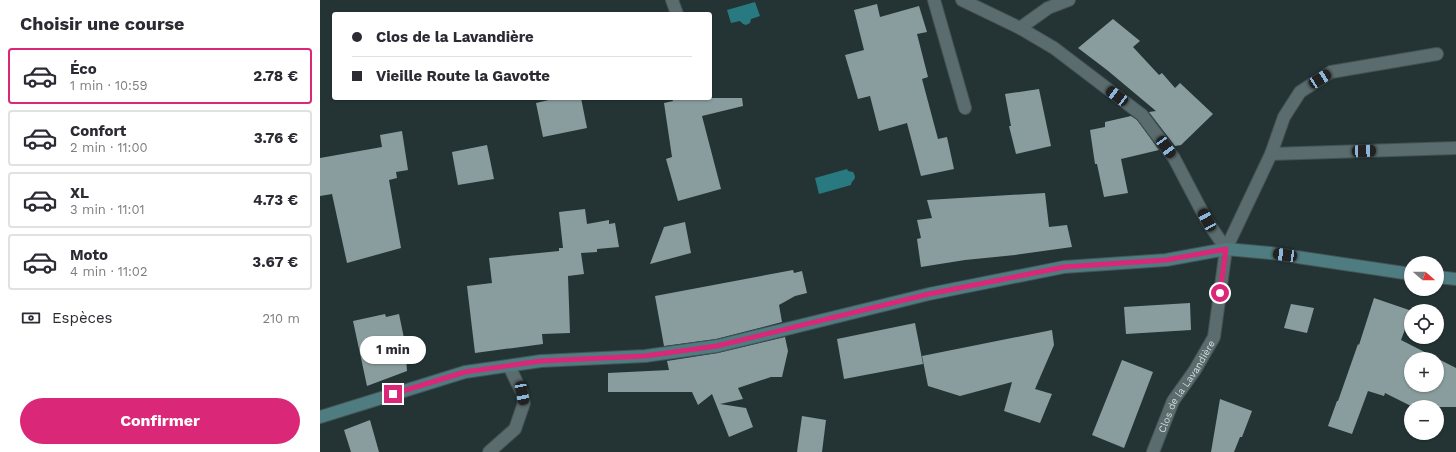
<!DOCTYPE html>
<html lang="fr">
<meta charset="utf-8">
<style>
body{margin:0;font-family:"Work Sans",sans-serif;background:#f7f7f7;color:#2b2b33;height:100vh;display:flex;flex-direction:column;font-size:15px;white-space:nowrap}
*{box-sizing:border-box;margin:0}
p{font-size:13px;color:#7c7c81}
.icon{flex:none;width:22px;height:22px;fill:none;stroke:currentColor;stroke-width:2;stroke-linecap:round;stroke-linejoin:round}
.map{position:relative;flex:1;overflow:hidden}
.drawer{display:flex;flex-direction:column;background:#fff;width:320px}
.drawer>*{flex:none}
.hud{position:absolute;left:12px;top:12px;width:380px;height:88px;border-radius:4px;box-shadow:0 1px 3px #0004;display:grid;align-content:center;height:88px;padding:0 20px;background:#fff}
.needle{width:26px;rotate:110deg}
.buttons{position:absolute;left:1084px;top:256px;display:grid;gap:8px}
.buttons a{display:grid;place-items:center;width:40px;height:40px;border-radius:50%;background:#fff;box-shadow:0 1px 3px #0004;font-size:20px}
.end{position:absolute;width:18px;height:18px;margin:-9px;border:5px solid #db2777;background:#fff;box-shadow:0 0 0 2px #fff}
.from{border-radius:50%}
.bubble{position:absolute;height:28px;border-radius:14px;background:#fff;box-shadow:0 1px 3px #0004;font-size:13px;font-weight:700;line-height:28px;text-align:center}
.car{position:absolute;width:12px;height:24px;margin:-12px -6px;border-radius:5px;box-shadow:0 0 3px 1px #0007;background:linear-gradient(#222 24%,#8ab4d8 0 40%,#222 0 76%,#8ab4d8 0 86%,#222 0)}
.hud b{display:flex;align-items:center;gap:14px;height:38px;font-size:15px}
.hud b+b{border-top:1px solid #e1e1e2}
.hud i{width:10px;height:10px;background:#2b2b33}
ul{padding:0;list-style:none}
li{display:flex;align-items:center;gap:12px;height:56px;margin:0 8px 6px;padding:0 12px;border:2px solid #e1e1e2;border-radius:4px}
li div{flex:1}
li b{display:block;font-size:15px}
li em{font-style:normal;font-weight:700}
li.active{border-color:#db2777}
li>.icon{width:36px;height:36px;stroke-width:1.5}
h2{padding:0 20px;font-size:18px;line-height:48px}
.pay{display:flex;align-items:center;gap:10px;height:44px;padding:0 20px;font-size:15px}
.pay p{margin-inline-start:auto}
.primary-button{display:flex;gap:8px;margin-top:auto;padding:8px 20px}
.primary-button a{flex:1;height:46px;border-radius:24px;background:#db2777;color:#fff;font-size:16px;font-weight:700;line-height:46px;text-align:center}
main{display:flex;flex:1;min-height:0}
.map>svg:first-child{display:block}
.water{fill:#297a80}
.building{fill:#8a9d9e;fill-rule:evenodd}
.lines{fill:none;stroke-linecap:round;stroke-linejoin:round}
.lane-casing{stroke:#445253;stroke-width:14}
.street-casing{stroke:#445253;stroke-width:14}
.secondary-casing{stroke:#445253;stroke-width:14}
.lane{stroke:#5a6c6d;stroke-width:12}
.street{stroke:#5a6c6d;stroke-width:12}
.secondary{stroke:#4f7c80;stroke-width:12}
.route{stroke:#db2777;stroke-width:5}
.labels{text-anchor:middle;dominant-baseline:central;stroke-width:4;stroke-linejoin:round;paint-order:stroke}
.street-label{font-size:10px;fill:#d3dcdd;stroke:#243435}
</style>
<main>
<section class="drawer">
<h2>Choisir une course</h2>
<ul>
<li class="active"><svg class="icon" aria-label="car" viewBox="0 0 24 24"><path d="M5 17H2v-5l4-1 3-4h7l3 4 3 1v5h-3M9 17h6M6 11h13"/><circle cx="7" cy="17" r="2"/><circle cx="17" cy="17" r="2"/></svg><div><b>Éco</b><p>1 min · 10:59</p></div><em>2.78 €</em></li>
<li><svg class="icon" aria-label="car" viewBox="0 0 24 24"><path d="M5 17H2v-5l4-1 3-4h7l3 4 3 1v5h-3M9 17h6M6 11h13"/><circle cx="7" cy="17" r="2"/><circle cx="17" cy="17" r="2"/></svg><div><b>Confort</b><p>2 min · 11:00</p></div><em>3.76 €</em></li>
<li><svg class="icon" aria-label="car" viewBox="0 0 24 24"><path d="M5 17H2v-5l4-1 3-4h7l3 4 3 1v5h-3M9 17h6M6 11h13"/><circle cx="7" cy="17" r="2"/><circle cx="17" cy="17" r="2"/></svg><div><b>XL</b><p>3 min · 11:01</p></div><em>4.73 €</em></li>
<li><svg class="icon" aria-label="car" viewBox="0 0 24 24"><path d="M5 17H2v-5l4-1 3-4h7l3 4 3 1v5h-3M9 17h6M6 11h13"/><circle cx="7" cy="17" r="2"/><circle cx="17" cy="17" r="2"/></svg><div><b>Moto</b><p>4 min · 11:02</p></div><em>3.67 €</em></li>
</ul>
<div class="pay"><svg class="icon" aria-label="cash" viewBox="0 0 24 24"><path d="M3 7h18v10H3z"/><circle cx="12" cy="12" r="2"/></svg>Espèces<p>210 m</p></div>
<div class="primary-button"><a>Confirmer</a></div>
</section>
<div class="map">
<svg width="1136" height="452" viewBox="0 0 1136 452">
<rect width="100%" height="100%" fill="#243435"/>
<path class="water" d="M435,2L440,16L431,19L430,23L426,25L423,24L420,21L411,23L407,10Z
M527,169L528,171L533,172C538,180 532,179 531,185L499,194L495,178Z"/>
<path class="building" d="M557,4L560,17L599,6L607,32L597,34L608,77L602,79L618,139L627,137L634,169L601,176L587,123L559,131L550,96L538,99L525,55L544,50L534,10Z
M793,19L820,41L813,47L839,75L842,73L855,88L860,83L893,114L861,145L855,146L829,112L836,111L787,70L758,48Z
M719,89L731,146L696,154L689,126H691L685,94Z
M237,98H261L267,128L223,137L216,103Z
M352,98H422L423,106L382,116L401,189L358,201L346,159L352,157L344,103L353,101Z
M811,116L817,120L839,150L801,159L808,193L784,197L777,164H775L770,130L785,127V122Z
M82,131L88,170L76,172L77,178L69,180L81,248L27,263L12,194L0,196V158L62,147L60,135Z
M167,145L174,179L138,185L132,152Z
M725,193L729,227L747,225L752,247L695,255L645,260L601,267L597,239L601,238L597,220L612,218L607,200Z
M265,209L267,224L289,220V224L295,223L299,247L277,249V252L261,253L264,274L248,276L250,333L222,334L223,344L155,353L147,286L172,283L169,258L239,251V248H243L239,212Z
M365,222L371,253L330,264L344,227Z
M473,270L474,273L482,271L487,293L475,296L459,305L462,322L396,339L344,346L335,296Z
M1054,298L1092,311L1081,340L1136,368V407H1093L1065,393L1064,396L1048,391L1032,434L1008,426L1017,401H1018L1038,344L1039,345ZM1091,359H1117V385H1091Z
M870,303L871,330L806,334L804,307Z
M971,304L994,308L987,333L964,328Z
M65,314L66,317L79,314L85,343L87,371L47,386L33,321Z
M595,323L603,364L524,379L517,339Z
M732,330L734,345L715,389L732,394L720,423L684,411L692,382L640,396L608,386L602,356Z
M465,337L468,351L462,377H451L418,388L423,399L400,404L426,408L433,427L409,437L392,394L378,405L372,392H288V373L349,370L347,361L398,353Z
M802,360L833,372L804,448L772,435Z
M900,399L932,411L922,437H920L914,452H891Z
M482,416L506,420L502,452H477Z
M50,420L59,452H31L24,430Z"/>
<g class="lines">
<defs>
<g id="lane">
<path d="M352,0L357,14"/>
<path d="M614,0L645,108"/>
<path d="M700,28L728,8L749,0"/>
<path d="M951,154L1136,148"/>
<path d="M169,452L195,429L204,403L202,393L189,366"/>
<path id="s1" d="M833,452L853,401L875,370L894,337L906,249L951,154L964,117L980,92L1011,72L1117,54"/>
</g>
<path id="street" d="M642,0L700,28L734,48L822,115L854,158L887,221L906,249"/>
<path id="secondary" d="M1117,277L1136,279
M0,417L145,372L221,361L325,356L397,346L609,294L744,267L846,260L906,249L950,253L1091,274"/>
</defs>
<use href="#lane" class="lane-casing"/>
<use href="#street" class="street-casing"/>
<use href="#secondary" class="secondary-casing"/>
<use href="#lane" class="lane"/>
<use href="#street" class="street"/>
<use href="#secondary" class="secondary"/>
</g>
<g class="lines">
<path class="route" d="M73,394L145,372L221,361L325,356L397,346L609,294L744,267L846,260L906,249L900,293"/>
</g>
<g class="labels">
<g class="street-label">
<text stroke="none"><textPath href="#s1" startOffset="74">Clos de la Lavandière</textPath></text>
</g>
</g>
</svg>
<div class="buttons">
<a><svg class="needle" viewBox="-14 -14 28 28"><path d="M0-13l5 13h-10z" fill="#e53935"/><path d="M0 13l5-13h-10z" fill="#7c7c81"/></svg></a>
<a><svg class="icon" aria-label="locate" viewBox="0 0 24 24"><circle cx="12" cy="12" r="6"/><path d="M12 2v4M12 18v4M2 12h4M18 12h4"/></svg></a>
<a>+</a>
<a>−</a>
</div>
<i class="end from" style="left:900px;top:293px"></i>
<i class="end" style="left:73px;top:394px"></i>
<div class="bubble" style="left:40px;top:336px;width:66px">1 min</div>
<i class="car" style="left:1000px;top:79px;rotate:57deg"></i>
<i class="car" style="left:797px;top:96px;rotate:307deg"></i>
<i class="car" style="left:846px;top:147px;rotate:144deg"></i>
<i class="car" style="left:1044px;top:151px;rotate:88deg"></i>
<i class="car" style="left:887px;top:220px;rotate:332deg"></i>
<i class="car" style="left:965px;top:255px;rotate:278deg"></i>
<i class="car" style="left:202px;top:393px;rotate:169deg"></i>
<div class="hud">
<b><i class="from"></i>Clos de la Lavandière</b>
<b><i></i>Vieille Route la Gavotte</b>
</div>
</div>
</main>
